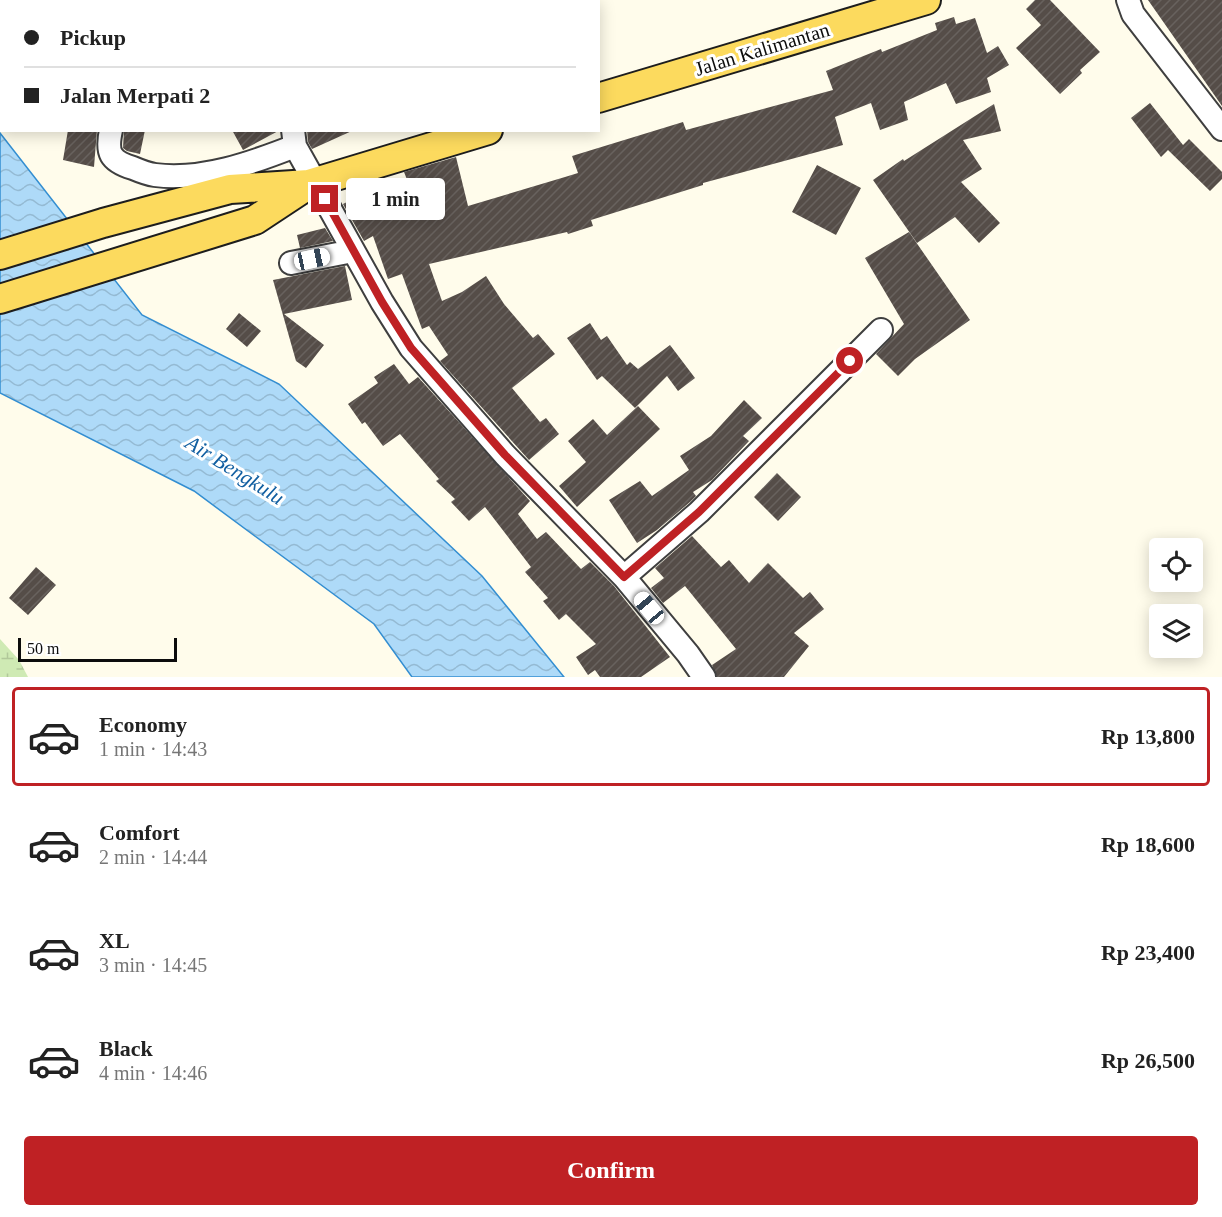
<!DOCTYPE html>
<meta charset="utf-8">
<style>
body{margin:0;font-family:"Times New Roman",serif;background:#f6f6f6;color:#222;height:100vh;display:flex;flex-direction:column;font-size:22px;white-space:nowrap}
*{box-sizing:border-box;margin:0}
p{font-size:20px;color:#767676}
.icon{flex:none;width:33px;height:33px;fill:none;stroke:currentColor;stroke-width:2;stroke-linecap:round;stroke-linejoin:round}
.map{position:relative;height:677px;overflow:hidden}
.panel{display:flex;flex-direction:column;background:#fff;flex:1}
.panel>*{flex:none}
.banner{position:absolute;left:0px;top:0px;width:600px;height:132px;box-shadow:0 3px 15px #0003;display:grid;align-content:center;height:132px;padding:0 24px;background:#fff}
.buttons{position:absolute;left:1149px;top:538px;display:grid;gap:12px}
.buttons a{display:grid;place-items:center;width:54px;height:54px;border-radius:6px;background:#fff;box-shadow:0 3px 15px #0003;font-size:30px}
.scale{position:absolute;left:18px;bottom:15px;width:159px;box-sizing:border-box;padding-left:6px;border:3px solid #0c0c0c;border-top:0;font-size:16px;line-height:21px;white-space:nowrap;color:#0c0c0c;-webkit-text-stroke:4px #fff;paint-order:stroke}
.end{position:absolute;width:27px;height:27px;margin:-14px;border:8px solid #bf2124;background:#fff;box-shadow:0 0 0 3px #fff}
.from{border-radius:50%}
.bubble{position:absolute;height:42px;border-radius:6px;background:#fff;box-shadow:0 3px 15px #0003;font-size:20px;font-weight:700;line-height:42px;text-align:center}
.car{position:absolute;width:18px;height:36px;margin:-18px -9px;border-radius:8px;box-shadow:0 0 4px 2px #0007;background:linear-gradient(#fff 24%,#345 0 40%,#fff 0 76%,#345 0 86%,#fff 0)}
.banner b{display:flex;align-items:center;gap:21px;height:57px;font-size:22px}
.banner b+b{border-top:2px solid #e0e0e0}
.banner i{width:15px;height:15px;background:#222}
ul{padding:10px 0 0;list-style:none}
li{display:flex;align-items:center;gap:18px;height:99px;margin:0 12px 9px;padding:0 12px;border:3px solid transparent;border-radius:6px}
li div{flex:1}
li b{display:block;font-size:22px}
li em{font-style:normal;font-weight:700}
li.on{border-color:#bf2124}
li>.icon{width:54px;height:54px;stroke-width:1.5}
.button{display:flex;gap:12px;margin-top:auto;padding:12px 24px}
.button a{flex:1;height:69px;border-radius:6px;background:#bf2124;color:#fff;font-size:24px;font-weight:700;line-height:69px;text-align:center}
.map>svg:first-child{display:block}
.wetland{fill:url(#wetland-marsh)}
.water{fill:url(#water-waves);stroke:#338ed1;stroke-width:1.5}
.building{fill:url(#building-hatch)}
.lines{fill:none;stroke-linecap:round;stroke-linejoin:round}
.minor-casing{stroke:#3f3f3f;stroke-width:26}
.major-casing{stroke:#1d1d1d;stroke-width:32}
.minor{stroke:#fff;stroke-width:22}
.major{stroke:#fcda5e;stroke-width:28}
.route{stroke:#bf2124;stroke-width:8}
.labels{text-anchor:middle;dominant-baseline:central;stroke-width:6;stroke-linejoin:round;paint-order:stroke}
.street-label{font-size:20px;fill:#0c0c0c;stroke:#fff}
.water-label{font-size:21px;font-style:italic;fill:#125fa1;stroke:#fff}
</style>
<div class="map">
<svg width="1222" height="677" viewBox="0 0 1222 677">
<defs>
<pattern id="wetland-marsh" width="20" height="14" patternUnits="userSpaceOnUse" patternTransform="scale(1.5)"><rect width="20" height="14" fill="#cfeab4"/><path d="M1 5h8M5 5V1M11 12h8M15 12V8" fill="none" stroke="#b1c89a"/></pattern>
<pattern id="water-waves" width="16" height="10" patternUnits="userSpaceOnUse" patternTransform="scale(1.5)"><rect width="16" height="10" fill="#aedaf8"/><path d="M0 5q4-4 8 0t8 0" fill="none" stroke="#94bad3"/></pattern>
<pattern id="building-hatch" width="6" height="6" patternUnits="userSpaceOnUse" patternTransform="scale(1.5)"><rect width="6" height="6" fill="#554d48"/><path d="M-1 1l2-2M0 6l6-6M5 7l2-2" fill="none" stroke="#68625e"/></pattern>
</defs>
<rect width="100%" height="100%" fill="#fffceb"/>
<path class="wetland" d="M0,639L19,660L28,677H0Z"/>
<path class="water" d="M0,133L142,315L279,384L482,576L564,677H412L374,624L194,491L0,393Z"/>
<path class="building" d="M1035,0H1050L1100,52L1080,70L1082,73L1060,94L1016,48L1041,25L1026,9Z
M1148,0H1222V106Z
M954,17L956,24L975,18L987,53L998,46L1009,65L987,78L991,92L956,104L946,83L904,102L908,120L880,130L871,103L835,117L843,145L703,183V185L591,220L593,226L568,234L567,232L429,264L442,301L462,292L486,276L504,304L533,338L538,334L555,354L512,388L540,422L546,418L559,434L529,460L440,361L448,355L429,326L422,329L402,274L388,279L373,236L364,241L343,204L365,193L373,208L410,187L404,172L456,157L468,206L565,177L578,173L572,156L683,122L686,130L833,90L826,71L881,49L882,52L937,30L935,23Z
M1150,103L1183,145L1189,139L1222,172V179L1210,191L1168,150L1161,157L1131,118Z
M994,104L1001,131L963,140L982,169L961,182L1000,223L979,243L955,217L917,243L873,180L903,159L904,161Z
M68,130H97L94,167L63,160Z
M124,130H145L140,154L127,151L123,148Z
M232,130H280L243,150Z
M307,130H354L312,149L308,142Z
M817,165L861,188L836,235L792,212Z
M325,228L333,241L300,248L297,235Z
M909,232L970,320L915,359L898,376L876,354L904,324L865,258Z
M345,266L352,300L284,314L324,345L306,368L296,361L273,280Z
M239,313L261,331L247,347L226,329Z
M590,323L601,340L607,336L627,365L630,362L638,369L670,345L695,378L678,391L667,376L635,408L602,376L597,380L567,338Z
M394,364L409,384L418,377L530,501L518,514L537,539L546,532L581,569L590,562L614,586L670,657L641,677H600L595,670L588,675L576,657L596,644L566,614L559,620L543,601L548,598L525,572L531,567L485,507L469,521L451,502L455,499L436,481L439,479L400,434L383,446L365,422L362,424L348,404L378,383L374,377Z
M744,400L762,418L743,436L749,441L712,480L693,492L696,496L690,502L657,530L637,543L609,500L640,481L652,496L689,470L680,456L711,436Z
M638,406L660,429L577,507L559,486L586,462L568,441L593,419L607,435Z
M777,473L801,497L778,521L754,497Z
M692,536L721,567L729,560L749,583L768,563L803,598L810,592L824,609L794,633L809,646L784,677H717L712,665L736,649L685,586L663,603L651,588L664,578L655,568Z
M36,567L56,585L28,615L9,598Z"/>
<g class="lines">
<defs>
<path id="minor" d="M1128,0L1133,14L1222,129
M137,2V0
M301,2L302,0
M111,130C106,153 110,161 133,168C140,171 148,174 155,175C202,181 252,163 295,146
M293,130L295,146L382,302L411,348L505,455L624,577L688,654L704,677
M291,263L353,251
M624,577L699,512L881,330"/>
<path id="major" d="M598,98L926,0
M0,255L103,223L230,189L309,184L488,130
M0,299L255,220L308,185"/>
</defs>
<use href="#minor" class="minor-casing"/>
<use href="#major" class="major-casing"/>
<use href="#minor" class="minor"/>
<use href="#major" class="major"/>
</g>
<g class="lines">
<path class="route" d="M325,199L382,302L411,348L505,455L624,577L699,512L850,361"/>
</g>
<g class="labels">
<g class="street-label">
<text transform="translate(762 49) rotate(-17)">Jalan Kalimantan</text>
</g>
<g class="water-label">
<text transform="translate(235 470) rotate(32)">Air Bengkulu</text>
</g>
</g>
</svg>
<div class="buttons">
<a><svg class="icon" aria-label="locate" viewBox="0 0 24 24"><circle cx="12" cy="12" r="6"/><path d="M12 2v4M12 18v4M2 12h4M18 12h4"/></svg></a>
<a><svg class="icon" aria-label="layers" viewBox="0 0 24 24"><path d="M12 4l9 5-9 5-9-5zM3 14l9 5 9-5"/></svg></a>
</div>
<div class="scale">50 m</div>
<i class="end from" style="left:850px;top:361px"></i>
<i class="end" style="left:325px;top:199px"></i>
<div class="bubble" style="left:346px;top:178px;width:99px">1 min</div>
<i class="car" style="left:312px;top:259px;rotate:78deg"></i>
<i class="car" style="left:649px;top:608px;rotate:320deg"></i>
<div class="banner">
<b><i class="from"></i>Pickup</b>
<b><i></i>Jalan Merpati 2</b>
</div>
</div>
<section class="panel">
<ul>
<li class="on"><svg class="icon" aria-label="car" viewBox="0 0 24 24"><path d="M5 17H2v-5l4-1 3-4h7l3 4 3 1v5h-3M9 17h6M6 11h13"/><circle cx="7" cy="17" r="2"/><circle cx="17" cy="17" r="2"/></svg><div><b>Economy</b><p>1 min · 14:43</p></div><em>Rp 13,800</em></li>
<li><svg class="icon" aria-label="car" viewBox="0 0 24 24"><path d="M5 17H2v-5l4-1 3-4h7l3 4 3 1v5h-3M9 17h6M6 11h13"/><circle cx="7" cy="17" r="2"/><circle cx="17" cy="17" r="2"/></svg><div><b>Comfort</b><p>2 min · 14:44</p></div><em>Rp 18,600</em></li>
<li><svg class="icon" aria-label="car" viewBox="0 0 24 24"><path d="M5 17H2v-5l4-1 3-4h7l3 4 3 1v5h-3M9 17h6M6 11h13"/><circle cx="7" cy="17" r="2"/><circle cx="17" cy="17" r="2"/></svg><div><b>XL</b><p>3 min · 14:45</p></div><em>Rp 23,400</em></li>
<li><svg class="icon" aria-label="car" viewBox="0 0 24 24"><path d="M5 17H2v-5l4-1 3-4h7l3 4 3 1v5h-3M9 17h6M6 11h13"/><circle cx="7" cy="17" r="2"/><circle cx="17" cy="17" r="2"/></svg><div><b>Black</b><p>4 min · 14:46</p></div><em>Rp 26,500</em></li>
</ul>
<div class="button"><a>Confirm</a></div>
</section>
